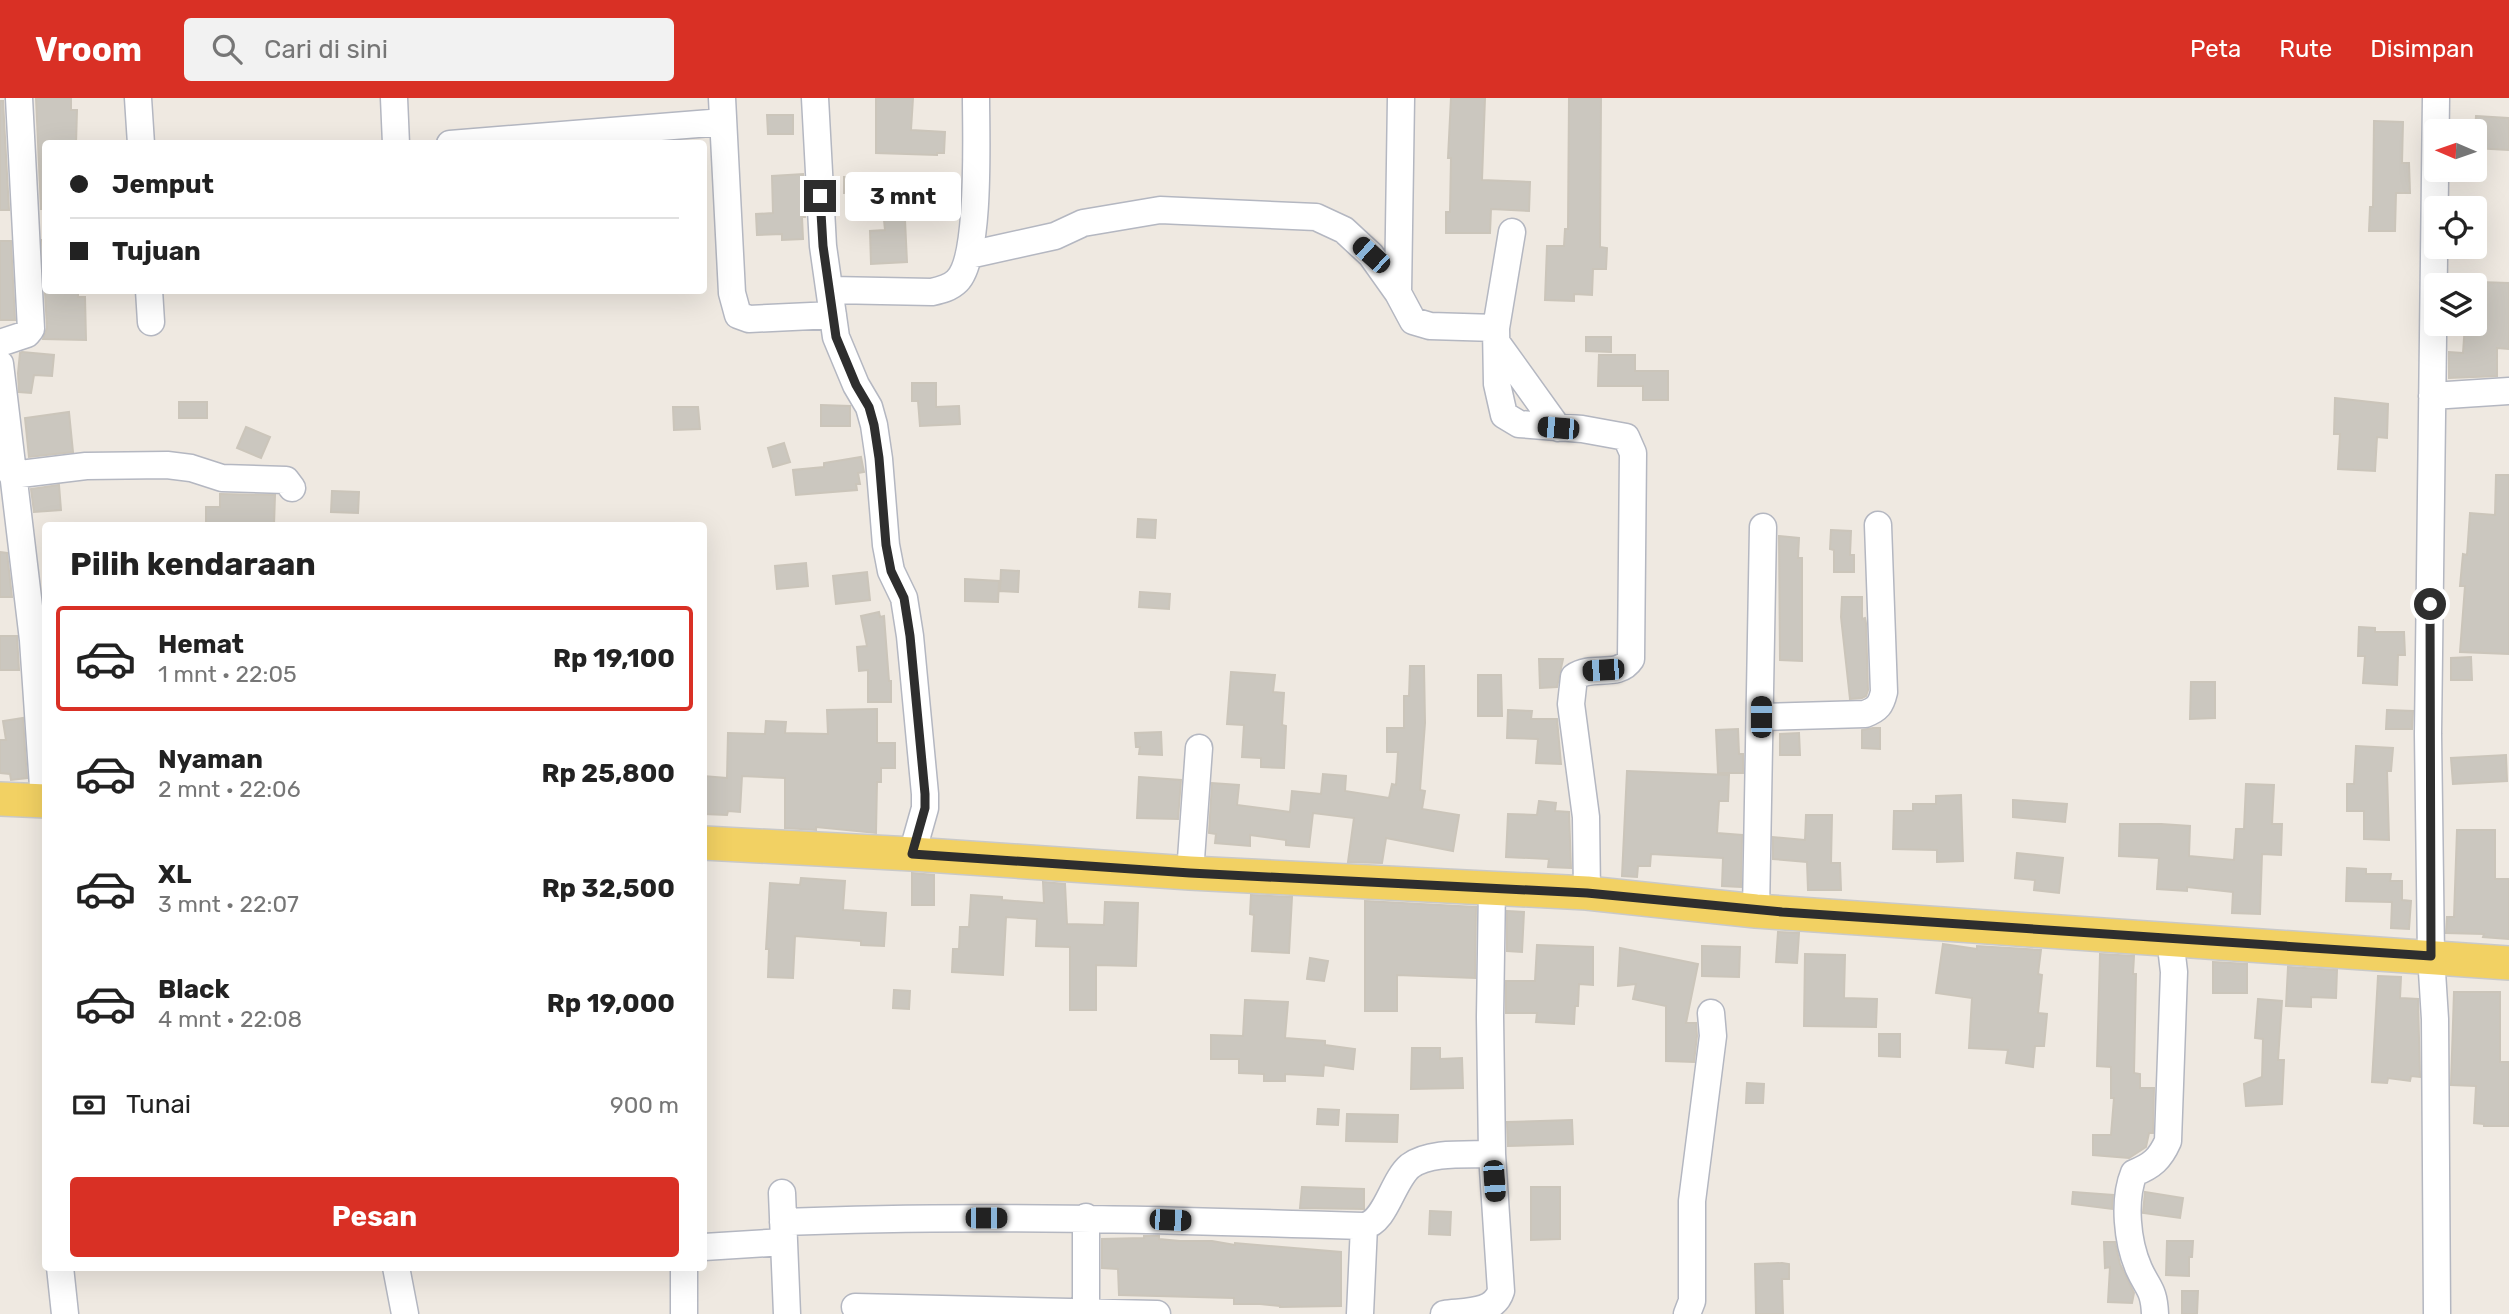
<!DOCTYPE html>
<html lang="id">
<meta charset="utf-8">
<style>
body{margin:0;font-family:Rubik,sans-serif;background:#f2f2f2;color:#222;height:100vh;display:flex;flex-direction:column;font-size:26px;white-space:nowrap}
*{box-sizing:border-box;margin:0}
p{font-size:23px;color:#767676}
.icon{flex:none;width:38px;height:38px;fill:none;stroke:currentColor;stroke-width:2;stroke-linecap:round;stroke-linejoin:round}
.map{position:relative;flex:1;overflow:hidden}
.side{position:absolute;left:42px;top:424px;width:665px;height:749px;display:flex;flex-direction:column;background:#fff;border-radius:7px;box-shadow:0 7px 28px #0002}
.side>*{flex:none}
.top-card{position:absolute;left:42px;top:42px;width:665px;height:154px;border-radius:7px;box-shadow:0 7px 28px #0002;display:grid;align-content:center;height:154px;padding:0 28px;background:#fff}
.needle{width:46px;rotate:272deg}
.controls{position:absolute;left:2424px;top:21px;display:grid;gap:14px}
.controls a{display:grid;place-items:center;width:63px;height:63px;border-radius:7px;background:#fff;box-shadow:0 7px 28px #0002;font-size:35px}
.end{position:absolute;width:32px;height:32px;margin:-16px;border:9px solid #2e2e2e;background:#fff;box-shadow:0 0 0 4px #fff}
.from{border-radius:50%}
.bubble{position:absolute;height:49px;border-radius:7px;background:#fff;box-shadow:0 7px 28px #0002;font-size:23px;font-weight:700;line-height:49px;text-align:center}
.car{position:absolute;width:21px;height:42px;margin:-21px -10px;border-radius:9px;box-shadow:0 0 5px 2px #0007;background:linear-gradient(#222 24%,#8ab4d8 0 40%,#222 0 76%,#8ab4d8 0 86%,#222 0)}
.top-card b{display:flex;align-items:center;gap:24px;height:66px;font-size:26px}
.top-card b+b{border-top:2px solid #e0e0e0}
.top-card i{width:18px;height:18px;background:#222}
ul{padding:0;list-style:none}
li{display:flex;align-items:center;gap:21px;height:105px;margin:0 14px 10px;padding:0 14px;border:4px solid transparent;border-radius:7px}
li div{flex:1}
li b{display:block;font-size:26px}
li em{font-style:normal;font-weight:700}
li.active{border-color:#d93025}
li>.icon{width:63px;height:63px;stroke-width:1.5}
h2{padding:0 28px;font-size:32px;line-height:84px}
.pay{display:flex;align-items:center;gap:18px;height:77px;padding:0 28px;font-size:26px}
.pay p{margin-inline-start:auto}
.action{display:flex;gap:14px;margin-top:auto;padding:14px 28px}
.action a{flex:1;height:80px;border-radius:7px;background:#d93025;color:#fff;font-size:28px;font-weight:700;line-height:80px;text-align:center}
header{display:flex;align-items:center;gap:42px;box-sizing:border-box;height:98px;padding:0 35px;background:#d93025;color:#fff}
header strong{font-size:33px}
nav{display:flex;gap:38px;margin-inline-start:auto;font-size:24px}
.search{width:490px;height:63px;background:#f2f2f2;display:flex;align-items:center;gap:18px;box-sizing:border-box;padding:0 24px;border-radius:7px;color:#767676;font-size:26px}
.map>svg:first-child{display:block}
.building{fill:#cbc7bf;stroke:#cbc5ba;stroke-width:2}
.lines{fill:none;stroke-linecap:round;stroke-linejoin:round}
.minor-casing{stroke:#b4b7c1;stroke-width:29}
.major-casing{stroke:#c9c9c9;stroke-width:36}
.minor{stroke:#fff;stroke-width:26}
.major{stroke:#f2d163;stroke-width:33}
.route{stroke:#2e2e2e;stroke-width:9}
</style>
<header>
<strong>Vroom</strong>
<div class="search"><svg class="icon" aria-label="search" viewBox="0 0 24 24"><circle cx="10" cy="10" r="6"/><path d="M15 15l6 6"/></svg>Cari di sini</div>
<nav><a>Peta</a><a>Rute</a><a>Disimpan</a></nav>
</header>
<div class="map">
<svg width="2509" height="1216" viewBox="0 0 2509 1216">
<rect width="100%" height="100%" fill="#efe9e1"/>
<path class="building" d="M36,0H71V12H77L76,46H46V111H41Z
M876,0H913L911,32L945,34L944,55H937V57L876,55Z
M1451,0H1485L1482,82L1530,84L1529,113L1491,111L1490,135H1446V114H1450L1451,60H1448Z
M1569,0H1601L1600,149L1607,150L1606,171H1593L1592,197L1574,196V203L1545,202L1547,148H1564L1565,131H1568Z
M0,3H3L9,112H0Z
M767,17H793V36H768Z
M2476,18L2509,20V52L2474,50Z
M2374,23L2403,24L2402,65H2409L2410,95H2396L2395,133H2369L2370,109H2373Z
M803,76L805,119H802L803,141L782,142V136L757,137L756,116L773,115L772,78Z
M844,79H874V94L844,95Z
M884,122H905L907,164L871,166L870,133L885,132Z
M42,142H46V192H78V199H85L86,242L43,241L47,230Z
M0,143H11L15,222H0Z
M2479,184L2509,185V251L2497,250V278L2449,280V254L2463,255L2465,226H2478Z
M1586,239H1611V254L1586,253Z
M22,254L54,257L52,278L34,277L31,295L19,294L18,275L20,255Z
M1599,257H1635V273H1668V302H1643V288H1598Z
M912,285H936V309L959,308L960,326L920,328L918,303H912Z
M2335,300L2388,306L2387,340L2377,339L2375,373L2338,371L2340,336H2334Z
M179,304H207V320H179Z
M821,307L850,308V328H821Z
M673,309H698L700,331L674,332Z
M69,314L73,354L29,359L25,320Z
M246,329L270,339L261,360L237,350Z
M784,345L790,364L773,369L768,350Z
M861,359L864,374L858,375L860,386H856L857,392L796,397L793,372L824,369V365Z
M2496,377H2509V556L2460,554L2465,488H2460L2463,456L2467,457L2470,415L2495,417Z
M59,387L61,412L34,414L31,391Z
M332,393L359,394L358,415L331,414Z
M220,396L275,397L274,427H206V409H220Z
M1138,421L1156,422L1155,440L1137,439Z
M1831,432L1851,433L1850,457H1854V474H1834V452L1830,451Z
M1779,438L1799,440L1798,460H1802V563L1780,562Z
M0,454L7,455L12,499H0Z
M806,465L808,488L777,491L775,468Z
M1001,472L1019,473L1018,494L1000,493Z
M867,474L870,502L836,506L833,478Z
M965,481L999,483L998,504L965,503Z
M1140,494L1170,496L1169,511L1139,509Z
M1842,499H1862V521L1865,520L1866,525L1868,592L1866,598L1862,600L1850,601L1841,519Z
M879,514L880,519L884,518L889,583H891V604H868V572L859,573L857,549L867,548L861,518Z
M2359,529L2375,530V534H2404L2405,557H2398L2397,587L2363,585L2365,558H2358Z
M0,538H17L19,572H0Z
M2471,559L2472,582H2451V560Z
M1539,561H1563L1557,589L1540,590Z
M1410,568H1424L1425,625L1420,692L1425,693L1422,711L1459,717L1453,753L1386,740L1382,765L1348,764L1354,720L1313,715L1309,749L1286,747V742L1250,737V748L1215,745L1216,736L1209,735L1212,685L1239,687L1237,707L1290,714L1292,693L1321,696L1323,676L1346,678L1345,693L1389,700L1392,686L1396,687L1398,654H1387V630H1404V598H1409Z
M1231,574L1275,577L1273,594L1284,595L1282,627L1286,628L1284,670L1261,669V660L1242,659L1244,627L1227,626Z
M1478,577H1501L1502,618H1478Z
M2191,584H2215V620L2190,621Z
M877,611V645H895V670H881V684H877L876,735L816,729V732L785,730V680L742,678L740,714L728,713L727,717L704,716V678L727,680L728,635L765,636L766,623L786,624L785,635L828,636L827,612Z
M1508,612L1532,613L1531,621H1557L1561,666L1536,665L1538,641L1507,640Z
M2387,612L2413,613L2412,631H2386Z
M23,620L27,680L11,682L10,676L0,675V642H6L3,623Z
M1873,630H1880V651L1862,650V632Z
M1738,631L1739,656H1743V675H1718L1716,632Z
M1161,634L1162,657L1139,656L1140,649H1136L1135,635Z
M1799,635L1800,657H1780V636Z
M2356,648L2393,650L2391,673H2387L2389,742L2364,741V713H2347V686H2354Z
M2506,657L2507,683L2453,686L2451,660Z
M1627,673L1729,677L1728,703H1719L1717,735L1742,737L1741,789L1722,788L1723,760L1651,756L1650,768H1638L1637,779L1622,778Z
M1139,679L1181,682L1178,721L1137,720Z
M2246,686L2274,687L2272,726H2282L2281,757L2262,756L2260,816L2232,815L2233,794L2187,789V793L2157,791L2159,760L2119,758L2120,726H2161L2190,728L2189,758L2234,762L2236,731H2244Z
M1961,697L1963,763L1937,764V752L1893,751L1894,713H1913V706H1936V698Z
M2013,702L2067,706L2065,724L2013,719Z
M1539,703L1556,705L1555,713L1569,714L1571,770L1548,769L1549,761L1506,759L1508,716L1537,717Z
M1806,717H1832L1831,765H1840L1841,792H1808L1807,764L1773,761V739L1805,742Z
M2457,732H2495V781H2509V841L2483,839L2484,836L2446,835L2447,819H2454Z
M2017,755L2063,760L2059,795L2034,792L2035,782L2015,780Z
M2347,770L2366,771V776H2391L2390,783H2402V802L2411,803L2409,831L2391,830L2392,804L2346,803Z
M912,775L934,777V807H912Z
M801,780L845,783L843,812L886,815L884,848L861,847V843L795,838L793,880L768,879L769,851H766L770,785L800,787Z
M1043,784L1065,786L1067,826L1104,827L1105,804L1138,805L1136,868L1096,867V912H1070V849L1036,848L1037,821L1006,819L1003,877L952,874L953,851H959L960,829H969L971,797L1002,799V802L1044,805Z
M1251,797L1292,799L1289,855L1252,853L1254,817L1250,816Z
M1365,803L1476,809L1475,880L1397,877V913H1365Z
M1507,813L1524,814L1522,854L1507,853Z
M1778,834L1799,835L1797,865L1776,864Z
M1943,846L1977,851V848L2041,852L2038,876L2042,877L2038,915L2047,916L2044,948H2035L2033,969L2006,965L2008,952L1969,950L1972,900L1936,895Z
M1537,847L1593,849V887L1579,886L1578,908H1575L1574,926L1536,924L1537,915H1506V883H1535Z
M1702,848L1740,849L1739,879L1702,878Z
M1620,850L1698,866L1686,925H1696L1697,938L1694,964L1666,963V908L1633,901L1636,886L1618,888Z
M1805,856L1845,857L1844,900L1877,901L1876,929L1804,928Z
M2100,856L2134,858L2133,876H2136L2134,975L2140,976V990H2154L2153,1035H2149L2146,1049L2129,1060L2093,1057V1037H2111L2114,1000H2111V969L2097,968Z
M1310,860L1328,863L1324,883L1307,881Z
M2213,864L2247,866V895H2213Z
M2288,869L2337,872L2336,900L2311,899V909L2286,908Z
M2378,878L2401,879L2400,900L2418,901L2420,979L2411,978L2410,983L2388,980L2387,985L2372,984Z
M894,892L910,893L909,911L893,910Z
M2454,894H2500V964H2509V1028H2484V1026L2474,1025L2476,988L2451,987Z
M2258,901L2282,903L2278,962H2284L2282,1006L2246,1008L2244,986L2262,979L2263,941L2255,940Z
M1245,902L1288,904L1285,940L1325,943V947L1355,951L1353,971L1324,967L1323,978L1285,976V983H1264V976L1239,975V961H1211V937L1243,938Z
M1879,936H1900V959L1879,958Z
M1412,950H1440V961L1462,960L1463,990L1411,991Z
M1747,985L1764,986L1763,1005H1746Z
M1318,1011L1339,1012L1338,1027L1317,1026Z
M1347,1016L1398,1017L1397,1044L1346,1043Z
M1572,1022L1573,1046L1508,1048L1507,1024Z
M1302,1089L1364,1091V1111L1300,1110Z
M1531,1089H1560V1141L1531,1142Z
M2073,1094L2113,1097L2112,1111L2072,1106Z
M2145,1094L2183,1100L2180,1120L2143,1115Z
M1430,1113L1451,1114L1450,1137L1429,1136Z
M1144,1138H1159V1141L1180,1143H1212L1235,1147V1145L1341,1154V1208L1280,1209V1208L1260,1206H1234V1200L1119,1197L1118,1171L1102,1170V1141L1144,1140Z
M2167,1143H2193L2192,1159H2189V1178L2166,1177Z
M2104,1144H2115L2120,1166L2134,1195L2132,1205L2108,1204L2110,1169L2105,1170Z
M1782,1165L1789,1166V1181H1782L1783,1216H1756L1755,1166Z
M2182,1193H2198L2197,1216H2182Z"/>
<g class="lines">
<defs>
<path id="minor" d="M138,0L141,46
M394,0L396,46
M722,0L732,195L738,217L749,221L833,217
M815,0L823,148L836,239L856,287L869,309L874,327L879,361L886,447L891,473L904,500L910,538L925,696V710L912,756
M1401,0L1398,195L1413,223L1430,228L1496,230L1497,286L1504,317L1519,326L1582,331L1626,339L1633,355L1631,561C1618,581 1592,566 1574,579L1571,606L1586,719L1587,795
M2436,0L2428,636L2431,858L2435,921L2437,1216
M450,46L723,24
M969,157L1055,138L1083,125L1160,112L1316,119L1344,132L1371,157L1398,195
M149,192L151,224
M831,192L932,194C941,192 950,190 957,183C981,160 976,36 976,0
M1496,230L1512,134
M0,245L27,236L31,231L19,0
M1497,245L1558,330
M0,266L33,542L44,703
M2432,298L2509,293
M12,377L86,368L167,367L191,370L222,380L286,382L292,390
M1761,619L1865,616C1878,611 1881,607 1884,594L1878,427
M1190,775L1199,650
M1756,813L1763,429
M782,1095L787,1216
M783,1124C977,1116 1170,1122 1364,1128C1386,1124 1392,1083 1410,1068C1430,1053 1468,1057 1492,1056
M704,1149L784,1144
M60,1169L65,1216
M396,1169L405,1216
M684,1169V1216
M855,1209L1157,1216
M1086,1213V1119
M1360,1216L1364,1128
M1444,1216C1465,1213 1494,1216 1501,1193L1492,1056L1490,919L1492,789
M1687,1216L1692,1203V1103L1713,938L1711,915
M2155,1216C2154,1191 2148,1191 2139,1171C2127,1144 2123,1102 2134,1075C2152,1068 2160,1061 2168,1043L2174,874L2170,840"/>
<path id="major" d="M0,701L46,703
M704,745L912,756L1190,775L1587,795L1756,813L2509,865"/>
</defs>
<use href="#minor" class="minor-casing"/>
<use href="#major" class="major-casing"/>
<use href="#minor" class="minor"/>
<use href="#major" class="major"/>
</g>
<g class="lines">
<path class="route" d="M820,98L823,148L836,239L856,287L869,309L874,327L879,360L886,447L891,473L904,500L910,538L925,696V710L912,756L1190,775L1587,795L1782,814L2431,858L2430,506"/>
</g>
</svg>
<div class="controls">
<a><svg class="needle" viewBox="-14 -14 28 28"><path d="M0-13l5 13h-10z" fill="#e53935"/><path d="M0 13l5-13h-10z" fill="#767676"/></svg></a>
<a><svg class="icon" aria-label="locate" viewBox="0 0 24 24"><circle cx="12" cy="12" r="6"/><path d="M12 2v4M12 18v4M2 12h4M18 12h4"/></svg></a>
<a><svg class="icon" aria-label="layers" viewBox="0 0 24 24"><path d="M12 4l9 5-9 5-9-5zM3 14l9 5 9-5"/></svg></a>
</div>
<i class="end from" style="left:2430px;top:506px"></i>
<i class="end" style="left:820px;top:98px"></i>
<div class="bubble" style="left:845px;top:74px;width:116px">3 mnt</div>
<i class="car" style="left:1371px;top:157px;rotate:312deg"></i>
<i class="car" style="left:1558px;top:330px;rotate:275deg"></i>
<i class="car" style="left:1603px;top:572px;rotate:266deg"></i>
<i class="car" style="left:1761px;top:619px;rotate:0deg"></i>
<i class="car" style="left:1494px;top:1083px;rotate:176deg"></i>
<i class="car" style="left:986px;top:1120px;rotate:90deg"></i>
<i class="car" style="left:1170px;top:1122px;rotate:92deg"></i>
<div class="top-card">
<b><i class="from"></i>Jemput</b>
<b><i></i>Tujuan</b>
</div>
<section class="side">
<h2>Pilih kendaraan</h2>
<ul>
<li class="active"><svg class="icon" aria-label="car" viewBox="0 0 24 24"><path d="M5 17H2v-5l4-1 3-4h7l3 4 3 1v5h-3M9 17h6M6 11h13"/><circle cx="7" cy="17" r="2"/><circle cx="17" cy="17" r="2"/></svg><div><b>Hemat</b><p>1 mnt · 22:05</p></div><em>Rp 19,100</em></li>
<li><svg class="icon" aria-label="car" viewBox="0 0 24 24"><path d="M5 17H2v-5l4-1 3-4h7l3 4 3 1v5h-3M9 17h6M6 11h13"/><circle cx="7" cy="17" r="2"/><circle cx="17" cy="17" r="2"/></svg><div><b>Nyaman</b><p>2 mnt · 22:06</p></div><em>Rp 25,800</em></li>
<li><svg class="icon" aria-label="car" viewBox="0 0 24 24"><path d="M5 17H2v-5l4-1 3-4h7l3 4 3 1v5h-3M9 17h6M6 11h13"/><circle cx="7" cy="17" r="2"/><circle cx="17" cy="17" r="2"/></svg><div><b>XL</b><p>3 mnt · 22:07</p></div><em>Rp 32,500</em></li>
<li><svg class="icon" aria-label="car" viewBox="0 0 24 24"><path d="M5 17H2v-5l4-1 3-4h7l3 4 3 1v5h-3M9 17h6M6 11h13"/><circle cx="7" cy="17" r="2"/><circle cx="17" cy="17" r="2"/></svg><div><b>Black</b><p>4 mnt · 22:08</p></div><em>Rp 19,000</em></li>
</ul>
<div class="pay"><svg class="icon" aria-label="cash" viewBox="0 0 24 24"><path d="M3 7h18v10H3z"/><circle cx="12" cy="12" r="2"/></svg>Tunai<p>900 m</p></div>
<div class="action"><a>Pesan</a></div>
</section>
</div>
